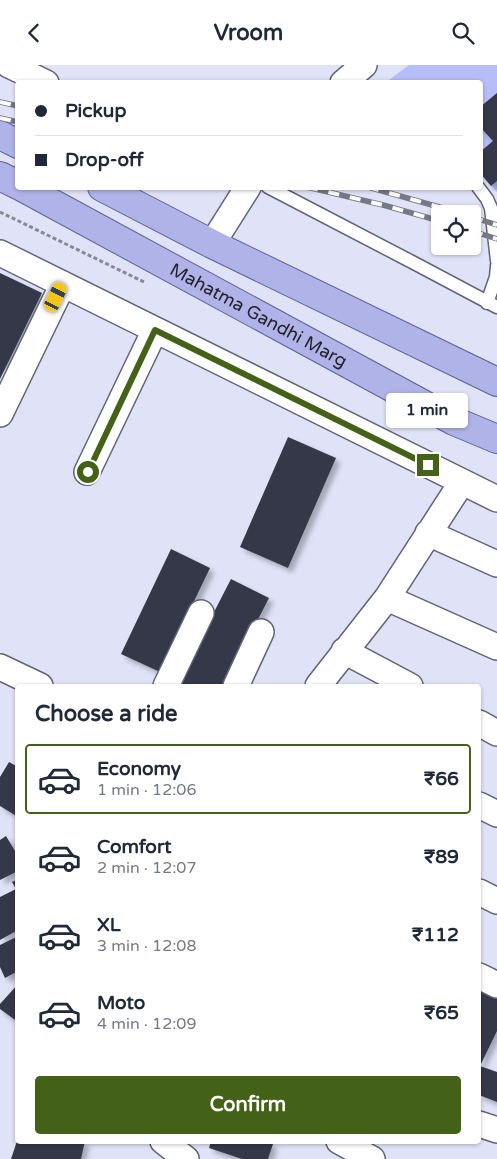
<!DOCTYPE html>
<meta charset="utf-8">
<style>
body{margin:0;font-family:"Varela Round",sans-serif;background:#f6f6f7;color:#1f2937;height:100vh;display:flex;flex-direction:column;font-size:19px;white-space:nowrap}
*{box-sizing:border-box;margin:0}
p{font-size:16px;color:#747a83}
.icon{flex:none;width:28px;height:28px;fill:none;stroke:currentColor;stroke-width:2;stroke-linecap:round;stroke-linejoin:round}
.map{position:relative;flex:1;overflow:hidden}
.sheet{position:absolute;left:15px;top:619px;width:466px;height:460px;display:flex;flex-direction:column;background:#fff;border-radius:5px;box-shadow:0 1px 4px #0004}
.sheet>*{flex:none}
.guide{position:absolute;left:15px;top:15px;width:468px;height:110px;border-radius:5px;box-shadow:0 1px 4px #0004;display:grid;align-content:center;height:110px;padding:0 20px;background:#fff}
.tools{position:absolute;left:431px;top:140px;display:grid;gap:10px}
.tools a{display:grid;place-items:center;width:50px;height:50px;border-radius:5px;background:#fff;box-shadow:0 1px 4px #0004;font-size:25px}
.end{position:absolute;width:22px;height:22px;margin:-11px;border:6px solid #436217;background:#fff;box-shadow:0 0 0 2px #fff}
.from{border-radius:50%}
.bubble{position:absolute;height:35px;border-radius:5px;background:#fff;box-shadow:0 1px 4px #0004;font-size:16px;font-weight:700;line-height:35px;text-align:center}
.car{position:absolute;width:15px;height:30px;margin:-15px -8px;border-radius:6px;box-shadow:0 0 4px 1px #0007;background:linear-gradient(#f5c518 24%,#345 0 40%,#f5c518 0 76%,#345 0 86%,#f5c518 0)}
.guide b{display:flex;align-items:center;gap:18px;height:48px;font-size:19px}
.guide b+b{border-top:1px solid #e0e1e3}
.guide i{width:12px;height:12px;background:#1f2937}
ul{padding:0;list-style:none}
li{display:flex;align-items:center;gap:15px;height:70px;margin:0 10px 8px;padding:0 10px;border:2px solid transparent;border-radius:5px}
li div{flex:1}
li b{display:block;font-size:19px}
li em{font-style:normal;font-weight:700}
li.current{border-color:#436217}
li>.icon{width:45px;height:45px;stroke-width:1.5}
h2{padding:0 20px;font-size:22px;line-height:60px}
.button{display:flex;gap:10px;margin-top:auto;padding:10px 20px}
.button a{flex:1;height:58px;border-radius:5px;background:#436217;color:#fff;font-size:20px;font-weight:700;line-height:58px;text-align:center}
header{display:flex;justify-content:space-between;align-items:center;height:65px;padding:0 20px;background:#fff;font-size:22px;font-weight:700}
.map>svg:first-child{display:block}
.green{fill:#b6bdf9}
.building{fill:#363849;filter:url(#shadow)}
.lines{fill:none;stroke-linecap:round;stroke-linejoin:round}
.lane-casing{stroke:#616376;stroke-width:15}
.street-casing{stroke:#616376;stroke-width:28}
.primary-casing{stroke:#5c609a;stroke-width:30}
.path{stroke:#868896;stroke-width:3;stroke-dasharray:4 2.5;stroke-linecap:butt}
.lane{stroke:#fff;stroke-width:12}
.street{stroke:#fff;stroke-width:25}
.primary{stroke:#b0b3e7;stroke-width:28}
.rail-casing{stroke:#767885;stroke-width:5.5}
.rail{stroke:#fff;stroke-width:4;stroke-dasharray:11;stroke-linecap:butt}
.route{stroke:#436217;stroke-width:6}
.labels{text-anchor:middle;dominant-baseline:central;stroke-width:5;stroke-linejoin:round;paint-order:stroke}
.street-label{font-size:18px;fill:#212229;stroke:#fff}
</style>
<header><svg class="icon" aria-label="back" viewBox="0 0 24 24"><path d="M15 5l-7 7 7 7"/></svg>Vroom<svg class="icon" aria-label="search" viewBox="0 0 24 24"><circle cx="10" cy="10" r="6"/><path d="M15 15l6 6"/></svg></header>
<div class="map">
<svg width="497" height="1094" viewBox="0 0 497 1094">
<defs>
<filter id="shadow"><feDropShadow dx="4.5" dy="4.5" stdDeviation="2.5" flood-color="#0004"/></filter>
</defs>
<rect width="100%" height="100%" fill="#e0e3f8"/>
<path class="green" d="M409,0H497V127L480,107V18H385Z"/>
<path class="building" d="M497,28V116L491,121L480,108V87L493,76L480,62V42Z
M0,208L42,228L0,314Z
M288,372L336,393L288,503L240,482Z
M171,484L210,503L160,607L121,589Z
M231,514L269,533L224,621H176Z
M9,697L18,702V752L0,741V712Z
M6,771L18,791V806L0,815V775Z
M18,814V865L0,875V832L16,824L12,817Z
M18,871V906L5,913L0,902V880Z
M18,919V957L0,944V939Z
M482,925L497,932V966L480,1001L497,1007V1037L479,1030V932Z
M17,1076H85L81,1094H11Z
M211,1076H267L273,1079L268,1094H242L209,1083Z"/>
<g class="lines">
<defs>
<path id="lane" d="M268,122L414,198L497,242
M478,122L487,134L491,143L497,196
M487,238L496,212L497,201"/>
<path id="street" d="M9,0L46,18
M343,18L364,0
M212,179L248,122
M0,188L497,434
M0,349L63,219
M87,407L155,265
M428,468L497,499
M387,533L497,582
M344,586L410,621
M0,602L40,621
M166,621L201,548
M236,621L261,567
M318,621L387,533L462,417
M479,658L497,668
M479,740L497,749
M479,827L497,836
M479,911L497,920
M479,1059L497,1065
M163,1076L186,1094
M339,1076L372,1094"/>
<g id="primary">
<path d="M0,70L18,79"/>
<path d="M0,111L18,120"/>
<path id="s1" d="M22,122L454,356L497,374"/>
<path d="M102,122L212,179L497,317"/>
</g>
</defs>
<use href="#lane" class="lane-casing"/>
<use href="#street" class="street-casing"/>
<use href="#primary" class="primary-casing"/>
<path class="path" d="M0,147L144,217"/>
<use href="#lane" class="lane"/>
<use href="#street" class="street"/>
<use href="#primary" class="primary"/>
<defs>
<path id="rail" d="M0,37L18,41
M0,53L18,57
M307,122L383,140L440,156
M368,122L464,149
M472,152L497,160
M472,166L497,174"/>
</defs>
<use href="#rail" class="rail-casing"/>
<use href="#rail" class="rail"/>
</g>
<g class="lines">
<path class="route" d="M88,407L155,265L428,400"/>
</g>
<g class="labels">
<g class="street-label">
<text stroke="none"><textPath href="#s1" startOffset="269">Mahatma Gandhi Marg</textPath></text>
</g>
</g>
</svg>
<div class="tools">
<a><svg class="icon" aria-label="locate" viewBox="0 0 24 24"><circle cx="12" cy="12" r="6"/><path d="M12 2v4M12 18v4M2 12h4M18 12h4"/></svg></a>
</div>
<i class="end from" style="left:88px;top:407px"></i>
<i class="end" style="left:428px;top:400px"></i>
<div class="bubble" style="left:386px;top:328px;width:82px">1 min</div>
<i class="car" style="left:56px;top:232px;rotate:26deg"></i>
<div class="guide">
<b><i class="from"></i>Pickup</b>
<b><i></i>Drop-off</b>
</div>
<section class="sheet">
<h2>Choose a ride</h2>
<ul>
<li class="current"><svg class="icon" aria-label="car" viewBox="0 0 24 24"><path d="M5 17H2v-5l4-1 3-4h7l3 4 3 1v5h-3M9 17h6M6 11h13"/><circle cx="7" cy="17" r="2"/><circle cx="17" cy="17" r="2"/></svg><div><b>Economy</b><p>1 min · 12:06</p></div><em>₹66</em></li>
<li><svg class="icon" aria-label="car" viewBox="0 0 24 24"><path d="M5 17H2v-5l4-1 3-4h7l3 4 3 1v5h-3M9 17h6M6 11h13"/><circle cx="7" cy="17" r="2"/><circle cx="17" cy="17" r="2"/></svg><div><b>Comfort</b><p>2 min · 12:07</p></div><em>₹89</em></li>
<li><svg class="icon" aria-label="car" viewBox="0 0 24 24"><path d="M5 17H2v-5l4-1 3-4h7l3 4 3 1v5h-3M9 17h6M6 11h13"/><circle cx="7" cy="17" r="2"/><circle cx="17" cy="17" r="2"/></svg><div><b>XL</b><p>3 min · 12:08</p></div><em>₹112</em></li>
<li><svg class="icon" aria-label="car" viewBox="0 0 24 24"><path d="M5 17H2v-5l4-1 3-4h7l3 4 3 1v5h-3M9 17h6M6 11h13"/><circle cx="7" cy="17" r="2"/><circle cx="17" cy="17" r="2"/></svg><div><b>Moto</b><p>4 min · 12:09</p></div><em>₹65</em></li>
</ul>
<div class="button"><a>Confirm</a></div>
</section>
</div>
